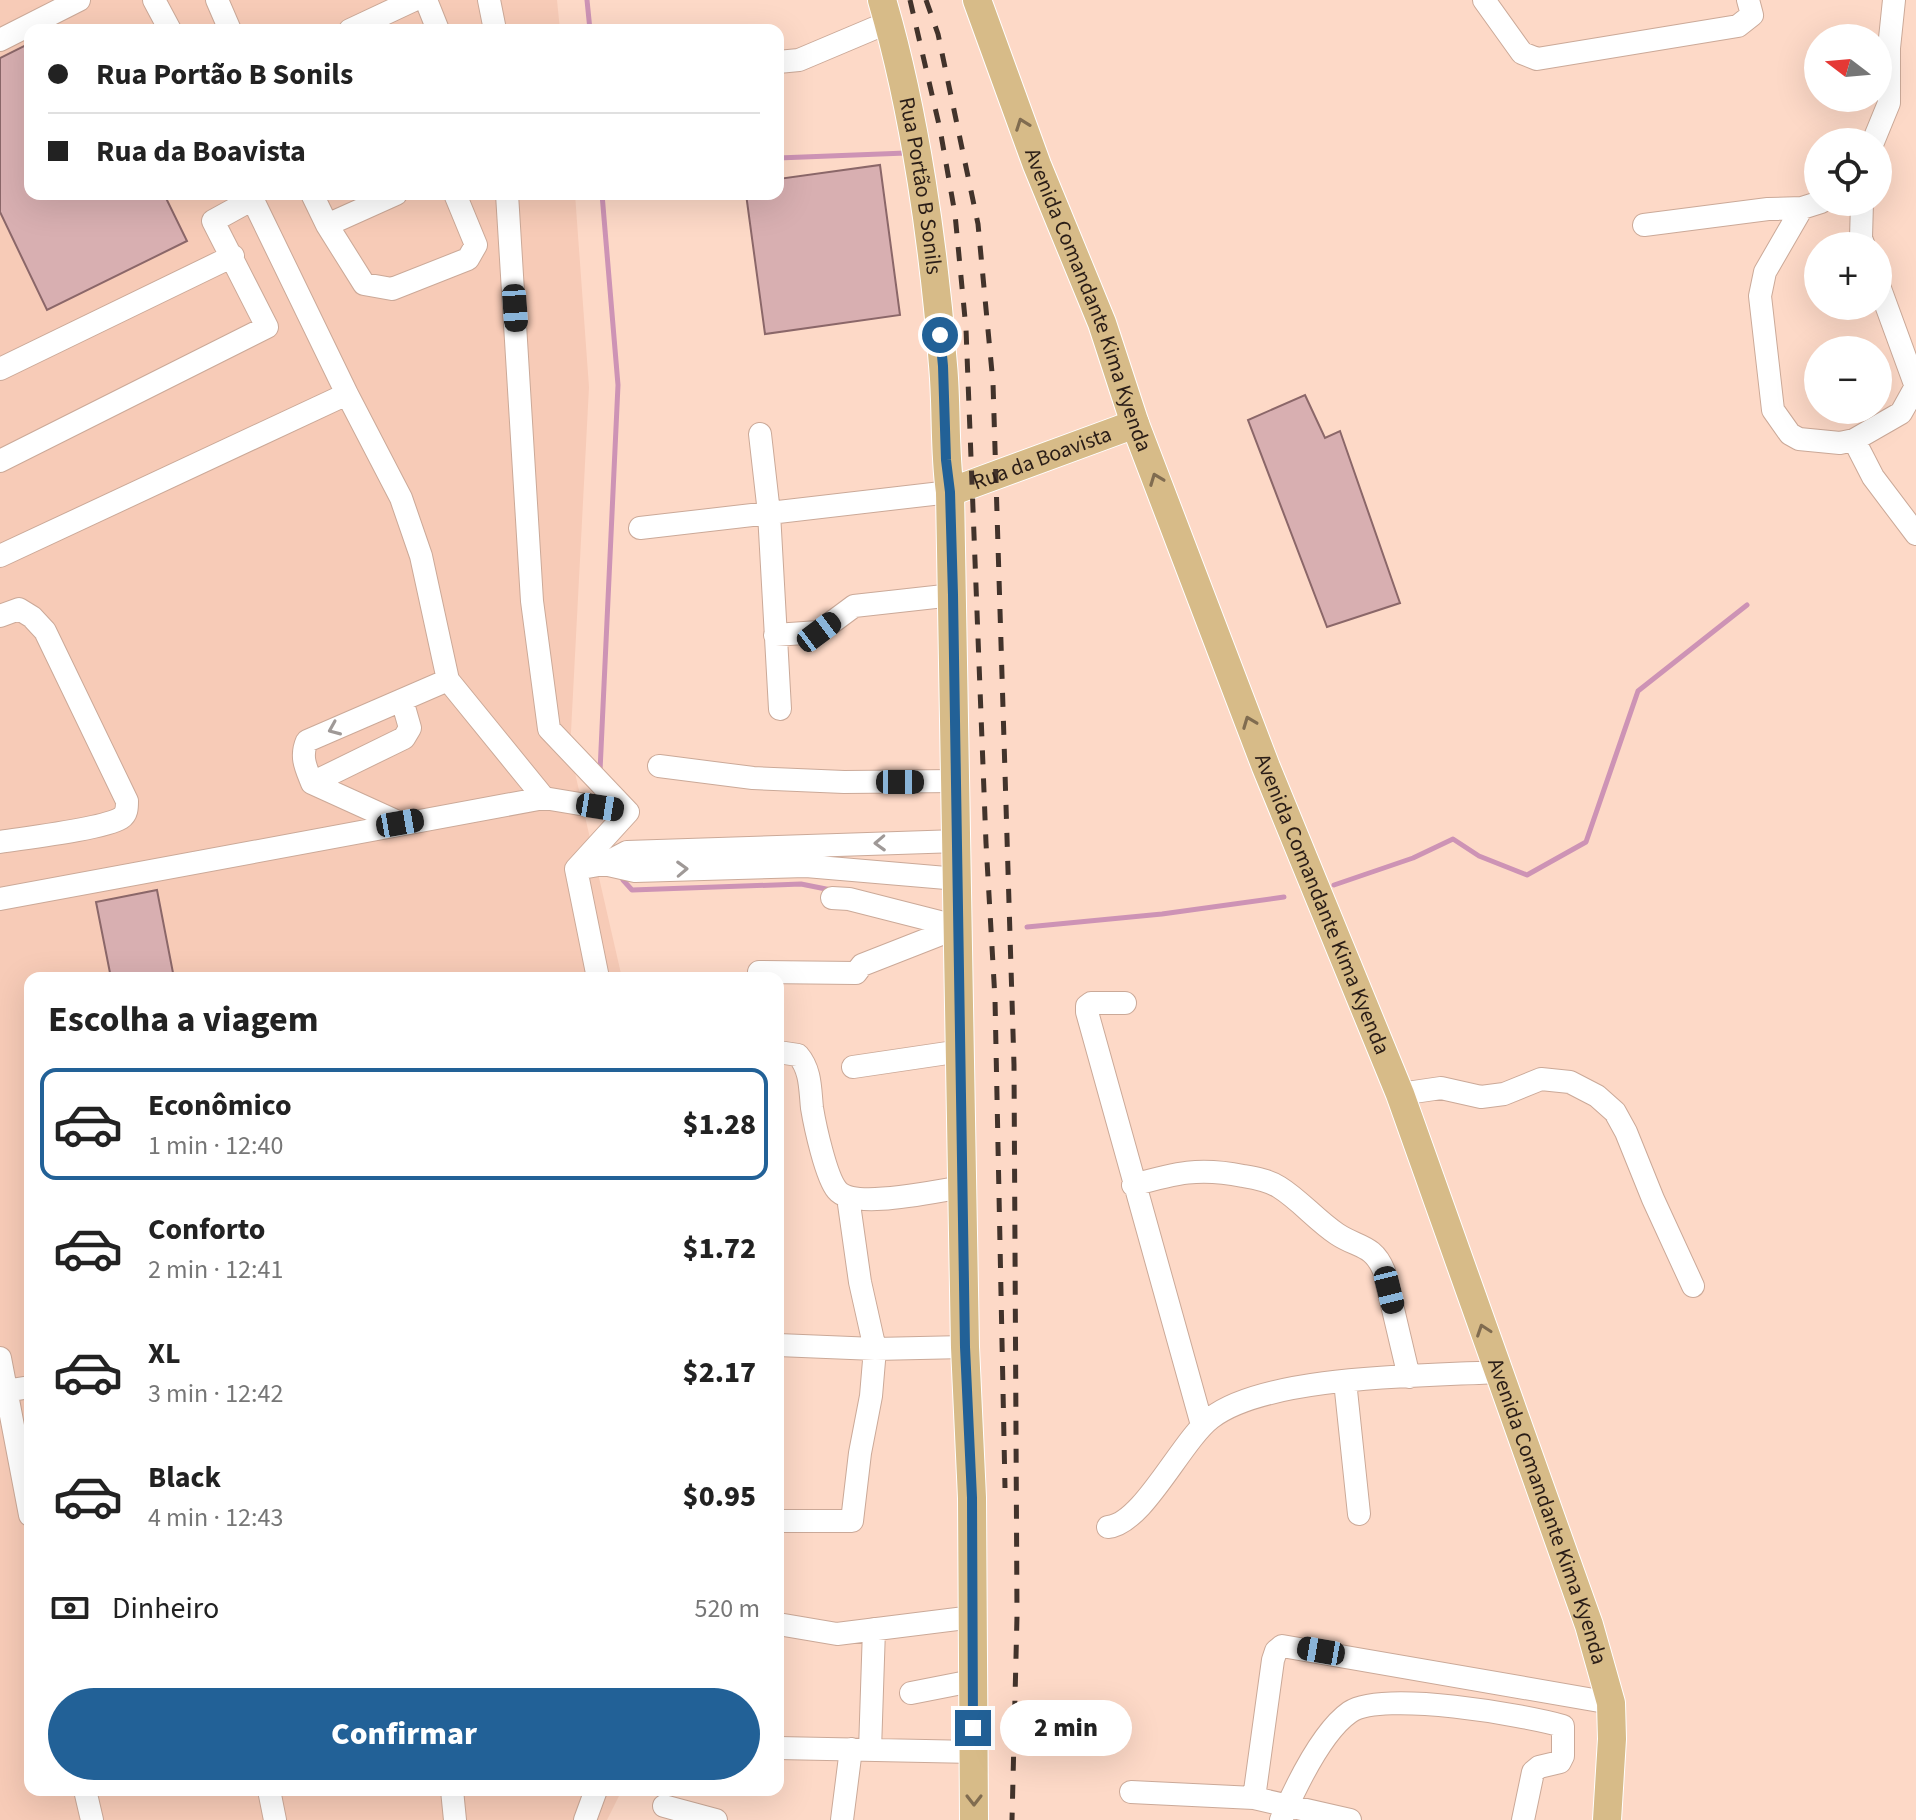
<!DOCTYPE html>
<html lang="pt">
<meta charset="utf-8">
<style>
body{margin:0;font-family:"Source Sans 3",sans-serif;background:#f6f6f6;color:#222;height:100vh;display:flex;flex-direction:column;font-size:30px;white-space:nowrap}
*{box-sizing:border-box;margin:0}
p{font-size:26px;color:#767676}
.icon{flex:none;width:44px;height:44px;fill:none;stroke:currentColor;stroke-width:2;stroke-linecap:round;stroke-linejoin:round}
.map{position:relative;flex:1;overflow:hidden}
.sheet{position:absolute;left:24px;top:972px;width:760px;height:824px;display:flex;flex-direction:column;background:#fff;border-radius:16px;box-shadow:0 8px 32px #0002}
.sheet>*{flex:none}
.banner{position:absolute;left:24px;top:24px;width:760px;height:176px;border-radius:16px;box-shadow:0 8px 32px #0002;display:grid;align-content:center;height:176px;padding:0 24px;background:#fff}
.needle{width:52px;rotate:286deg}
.buttons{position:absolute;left:1804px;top:24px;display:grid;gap:16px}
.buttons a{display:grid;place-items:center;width:88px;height:88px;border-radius:50%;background:#fff;box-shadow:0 8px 32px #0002;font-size:40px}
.end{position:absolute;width:36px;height:36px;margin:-18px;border:10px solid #226197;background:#fff;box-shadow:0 0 0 4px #fff}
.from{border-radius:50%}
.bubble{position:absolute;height:56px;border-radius:28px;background:#fff;box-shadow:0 8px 32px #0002;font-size:26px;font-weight:800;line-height:56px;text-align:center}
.car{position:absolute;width:24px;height:48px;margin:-24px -12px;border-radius:10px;box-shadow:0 0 6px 2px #0007;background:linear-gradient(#222 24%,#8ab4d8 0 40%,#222 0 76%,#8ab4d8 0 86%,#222 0)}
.banner b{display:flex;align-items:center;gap:28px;height:76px;font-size:30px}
.banner b+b{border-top:2px solid #e0e0e0}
.banner i{width:20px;height:20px;background:#222}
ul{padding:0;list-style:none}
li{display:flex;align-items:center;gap:24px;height:112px;margin:0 16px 12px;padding:0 8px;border:4px solid transparent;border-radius:16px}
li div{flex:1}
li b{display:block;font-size:30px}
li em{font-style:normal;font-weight:800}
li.current{border-color:#226197}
li>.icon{width:72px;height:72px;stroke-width:1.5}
h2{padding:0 24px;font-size:36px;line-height:96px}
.pay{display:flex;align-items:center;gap:20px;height:88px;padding:0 24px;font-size:30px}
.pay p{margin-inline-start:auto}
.primary-button{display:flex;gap:16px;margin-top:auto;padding:16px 24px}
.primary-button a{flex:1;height:92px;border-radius:48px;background:#226197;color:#fff;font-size:32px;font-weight:800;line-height:92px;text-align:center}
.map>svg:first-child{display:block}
.built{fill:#f7cbb7}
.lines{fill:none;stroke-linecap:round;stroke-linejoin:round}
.stream{stroke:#cd93b5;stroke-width:5}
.building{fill:#d8afb1;stroke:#8b6769;stroke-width:2}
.minor-casing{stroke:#cba998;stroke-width:24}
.major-casing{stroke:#fff;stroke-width:30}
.minor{stroke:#fff;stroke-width:22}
.major{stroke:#d7bb88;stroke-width:28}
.rail{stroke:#42332b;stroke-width:5;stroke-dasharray:14 14;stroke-linecap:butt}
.oneway{stroke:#806c50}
.oneway2{stroke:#9f9997}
.route{stroke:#226197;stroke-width:10}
.labels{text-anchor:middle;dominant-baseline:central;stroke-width:6;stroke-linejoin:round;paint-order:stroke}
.street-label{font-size:22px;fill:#2a1d17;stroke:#faebe4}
</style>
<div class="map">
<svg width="1916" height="1820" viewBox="0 0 1916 1820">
<rect width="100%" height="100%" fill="#fdd9c7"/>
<path class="built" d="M0,0H557L560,30H30V194H575L589,387L570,751L622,978H30V1790H622L607,1820H0Z"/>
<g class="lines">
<path class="stream" d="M587,0L590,30
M778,158L906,153
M600,771L618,385L602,194
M623,880L632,890L801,884L831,890
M1334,885L1413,858L1453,839L1479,856L1527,875L1586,842L1638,691L1747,605
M1027,927L1162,914L1284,897"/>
</g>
<path class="building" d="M30,43V194H164L187,241L47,310L0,212V58Z
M880,165L900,315L765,334L746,194H778V179Z
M1305,395L1325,438L1340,431L1400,603L1327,627L1248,420Z
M157,890L174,978H111L96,902Z"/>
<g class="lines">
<defs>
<path id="minor" d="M154,0L170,30
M217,0L230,30
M426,0L438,30
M489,0L495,30
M1484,0L1522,53L1537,59L1738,26L1752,15L1748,0
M350,30L414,0
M0,40L79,0
M778,62L799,60L889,22
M1873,142L1889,103V48L1894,0
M250,194L347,394L401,498L421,556L448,680L544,798
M312,194L327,225L364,284L392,289L468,259L476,245L455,194
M507,194L532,601L549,729L628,812L576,869L598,978
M1862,202L1861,238L1864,246
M1802,208L1765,272L1760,296L1773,410L1790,434L1799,439L1840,443L1854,440L1873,477L1916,534
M327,225L396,194
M1644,225L1768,209L1802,208L1821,202
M1878,283L1916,387
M0,369L233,256
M760,434L769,513L780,709
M1854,440L1901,413L1916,386
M0,461L267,327L213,221L253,199
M640,528L950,492
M0,556L347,394
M0,616L19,609L32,617L45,631L127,801C127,808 127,814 121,818C103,829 25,838 0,842
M775,635L819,632L854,606L953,595
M659,766L753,778L844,782L957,781
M312,783L404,738L410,728L402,700
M400,823L312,783C306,768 300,757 307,741L448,680
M604,864L635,871L806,866L958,879
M576,869L604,864L627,852L958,841
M832,898L849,899L959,927
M0,899L544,798L628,812
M759,978V972L856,973L862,965L959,927
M1125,1003H1091L1087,1006V1012L1202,1425
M778,1052L798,1055C811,1070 810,1089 812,1108C815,1126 826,1177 837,1190C854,1211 939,1190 964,1187
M853,1067L961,1051
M1400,1094L1441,1088L1481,1097L1504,1094L1541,1079L1570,1082L1597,1096L1615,1112L1626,1132L1653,1199L1693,1286
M1133,1185C1176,1173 1199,1167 1243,1176C1255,1178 1268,1180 1279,1187C1300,1200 1316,1220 1337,1234C1358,1248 1373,1244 1384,1271L1409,1377
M778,1345L875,1349L965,1347
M0,1358L30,1515
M1345,1381L1359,1514
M0,1392L30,1387
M778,1521H852L860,1453L871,1396L875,1349L860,1282L848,1197
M1108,1527C1143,1524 1181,1441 1211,1418C1267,1375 1425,1376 1498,1372
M778,1624L837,1634L973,1617
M911,1693L972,1681
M778,1748L974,1752
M870,1750L874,1629
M85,1790L92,1820
M269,1790L275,1820
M452,1790L455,1820
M1131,1792L1254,1798L1273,1660L1276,1651L1282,1646L1611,1703
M1254,1798L1350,1820
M664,1806L716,1820
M585,1820L596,1790
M842,1820L851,1749
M1281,1820C1295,1788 1321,1732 1350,1712C1383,1690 1524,1715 1563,1726V1756L1560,1762L1539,1767L1533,1772L1523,1820"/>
<g id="major">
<path id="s1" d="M882,0C915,112 934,248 943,365C947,407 944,450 950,492L965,1347L972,1498L974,1820"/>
<path id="s2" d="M977,0L1037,165L1102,323L1135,424L1266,767L1400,1094L1589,1625L1611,1703L1612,1739L1607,1820"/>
<path id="s3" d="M950,492L1135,424"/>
</g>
</defs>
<use href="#minor" class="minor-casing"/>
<use href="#major" class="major-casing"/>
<use href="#minor" class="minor"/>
<use href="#major" class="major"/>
<path class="rail" d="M910,0L940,129L955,214L966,329L986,843L995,999L1005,1488
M926,0L938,34L978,224L993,383L1014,1065L1017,1616L1012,1820"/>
</g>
<defs><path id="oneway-chevron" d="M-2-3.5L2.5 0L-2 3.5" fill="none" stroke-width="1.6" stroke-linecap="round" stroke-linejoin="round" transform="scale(2)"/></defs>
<g class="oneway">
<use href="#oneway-chevron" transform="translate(1022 124) rotate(-110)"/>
<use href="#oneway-chevron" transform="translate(1156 479) rotate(-111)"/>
<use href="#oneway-chevron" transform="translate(1249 722) rotate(-111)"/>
<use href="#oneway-chevron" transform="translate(1483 1330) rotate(-109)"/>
<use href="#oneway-chevron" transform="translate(974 1800) rotate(90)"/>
</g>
<g class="oneway2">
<use href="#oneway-chevron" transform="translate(334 729) rotate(157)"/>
<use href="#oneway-chevron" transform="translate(880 843) rotate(178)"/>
<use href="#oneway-chevron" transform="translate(682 869) rotate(-2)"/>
</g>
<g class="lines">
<path class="route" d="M940,335L943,366L946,460L950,492L953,595L965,1347L972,1498L973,1728"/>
</g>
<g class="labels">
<g class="street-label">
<text stroke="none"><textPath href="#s1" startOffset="190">Rua Portão B Sonils</textPath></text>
<text stroke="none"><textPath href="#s2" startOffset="320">Avenida Comandante Kima Kyenda</textPath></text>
<text stroke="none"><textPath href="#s3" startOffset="98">Rua da Boavista</textPath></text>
<text stroke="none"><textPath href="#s2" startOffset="968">Avenida Comandante Kima Kyenda</textPath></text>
<text stroke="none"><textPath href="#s2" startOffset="1616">Avenida Comandante Kima Kyenda</textPath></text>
</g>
</g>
</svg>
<div class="buttons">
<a><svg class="needle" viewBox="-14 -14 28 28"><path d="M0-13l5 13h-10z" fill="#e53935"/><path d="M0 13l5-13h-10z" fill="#767676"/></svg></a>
<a><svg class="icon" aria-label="locate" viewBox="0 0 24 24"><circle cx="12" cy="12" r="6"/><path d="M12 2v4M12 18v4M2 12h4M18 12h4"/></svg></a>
<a>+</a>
<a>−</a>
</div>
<i class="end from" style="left:940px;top:335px"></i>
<i class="end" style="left:973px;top:1728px"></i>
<div class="bubble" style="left:1000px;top:1700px;width:132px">2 min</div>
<i class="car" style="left:515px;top:308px;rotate:176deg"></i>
<i class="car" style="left:819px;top:632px;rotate:53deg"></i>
<i class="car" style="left:900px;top:782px;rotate:90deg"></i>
<i class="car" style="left:600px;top:807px;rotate:99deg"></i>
<i class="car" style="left:400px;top:823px;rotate:80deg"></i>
<i class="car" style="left:1389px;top:1290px;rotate:166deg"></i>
<i class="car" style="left:1321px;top:1651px;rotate:280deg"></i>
<div class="banner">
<b><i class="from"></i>Rua Portão B Sonils</b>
<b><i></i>Rua da Boavista</b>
</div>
<section class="sheet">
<h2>Escolha a viagem</h2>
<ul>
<li class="current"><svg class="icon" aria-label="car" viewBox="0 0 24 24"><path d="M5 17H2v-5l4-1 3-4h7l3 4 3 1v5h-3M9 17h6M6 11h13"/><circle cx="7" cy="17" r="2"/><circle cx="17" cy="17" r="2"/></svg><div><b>Econômico</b><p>1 min · 12:40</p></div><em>$1.28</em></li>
<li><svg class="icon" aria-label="car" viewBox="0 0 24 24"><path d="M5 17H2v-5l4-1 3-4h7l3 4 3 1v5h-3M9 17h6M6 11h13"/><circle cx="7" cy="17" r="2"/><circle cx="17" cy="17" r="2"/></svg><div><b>Conforto</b><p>2 min · 12:41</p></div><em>$1.72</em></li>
<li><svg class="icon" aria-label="car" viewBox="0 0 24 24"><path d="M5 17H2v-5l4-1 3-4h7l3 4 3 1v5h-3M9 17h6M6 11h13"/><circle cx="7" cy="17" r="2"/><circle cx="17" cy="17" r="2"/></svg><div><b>XL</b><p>3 min · 12:42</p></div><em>$2.17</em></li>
<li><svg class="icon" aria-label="car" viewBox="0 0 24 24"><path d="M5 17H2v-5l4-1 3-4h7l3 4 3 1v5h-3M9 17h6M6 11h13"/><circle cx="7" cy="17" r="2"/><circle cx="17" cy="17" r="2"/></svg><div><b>Black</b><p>4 min · 12:43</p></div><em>$0.95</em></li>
</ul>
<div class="pay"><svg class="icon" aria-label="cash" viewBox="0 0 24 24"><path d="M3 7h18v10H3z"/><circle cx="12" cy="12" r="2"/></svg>Dinheiro<p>520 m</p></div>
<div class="primary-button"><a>Confirmar</a></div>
</section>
</div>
